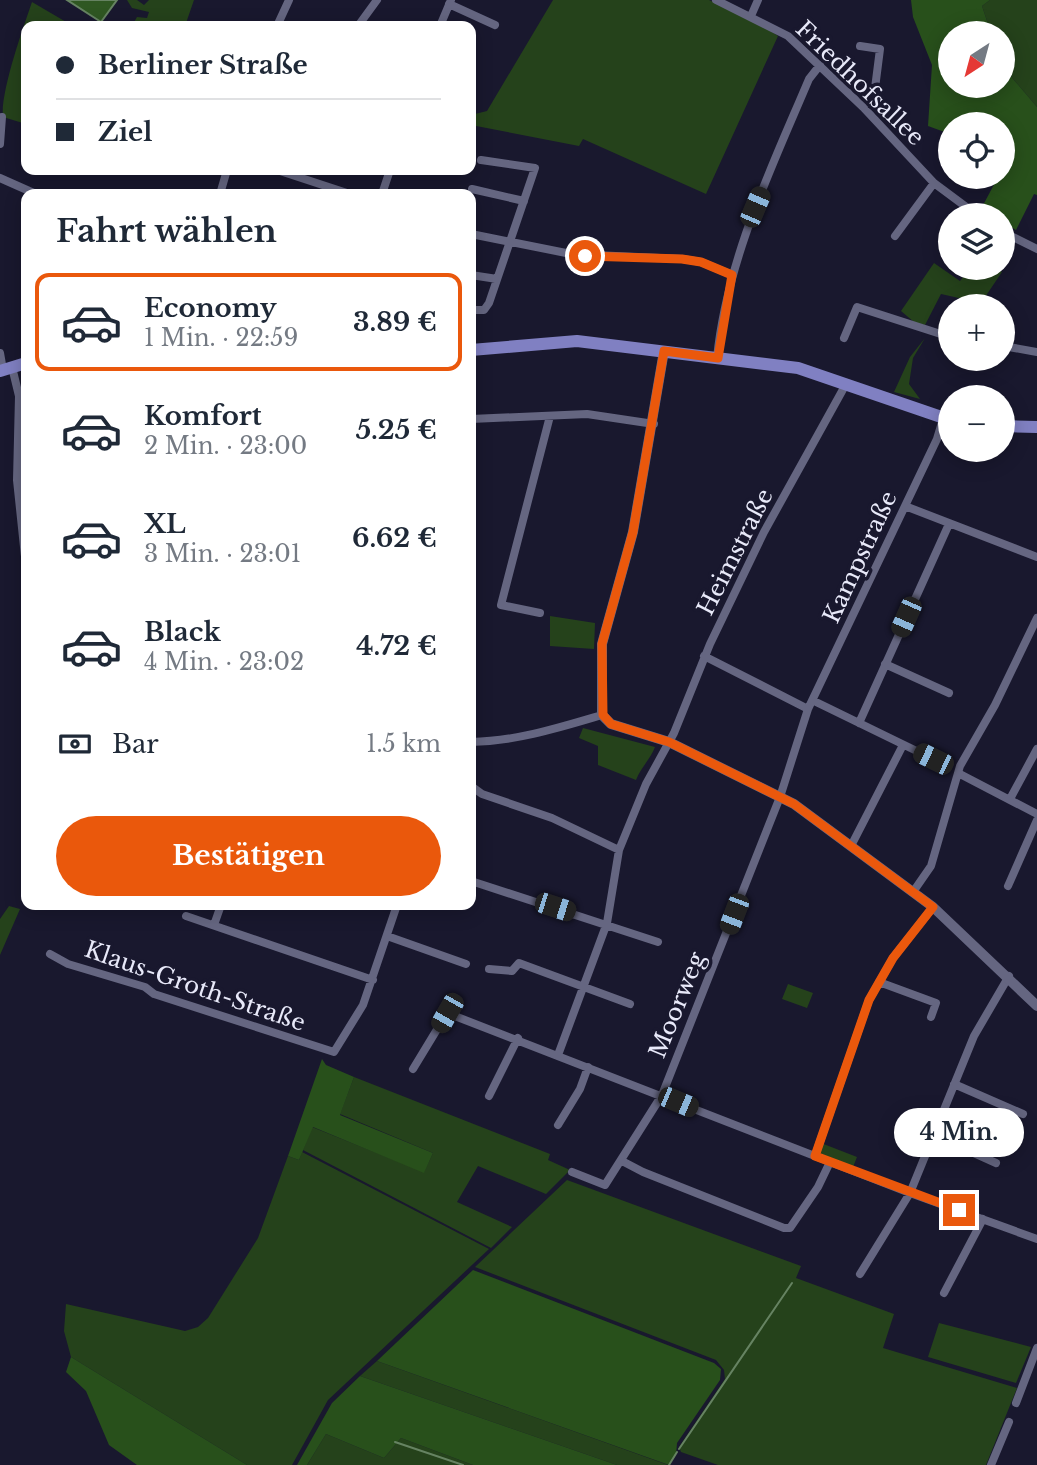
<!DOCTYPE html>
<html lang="de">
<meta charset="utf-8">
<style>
body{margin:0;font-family:"Libre Baskerville",serif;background:#f6f6f7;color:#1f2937;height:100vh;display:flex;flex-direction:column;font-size:26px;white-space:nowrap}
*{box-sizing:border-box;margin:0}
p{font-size:23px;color:#747a83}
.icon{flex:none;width:38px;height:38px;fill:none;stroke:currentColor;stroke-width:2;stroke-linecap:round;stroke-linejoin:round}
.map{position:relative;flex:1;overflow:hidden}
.sheet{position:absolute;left:21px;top:189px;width:455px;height:721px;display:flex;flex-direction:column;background:#fff;border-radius:14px;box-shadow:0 4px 18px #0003}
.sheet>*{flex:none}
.guide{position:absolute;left:21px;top:21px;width:455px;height:154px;border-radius:14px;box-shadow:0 4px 18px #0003;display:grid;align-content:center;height:154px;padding:0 35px;background:#fff}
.needle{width:46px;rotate:216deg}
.controls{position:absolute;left:938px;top:21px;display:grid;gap:14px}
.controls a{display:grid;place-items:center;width:77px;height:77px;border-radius:50%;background:#fff;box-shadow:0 4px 18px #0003;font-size:35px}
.end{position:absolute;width:32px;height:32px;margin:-16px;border:9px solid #ea580c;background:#fff;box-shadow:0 0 0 4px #fff}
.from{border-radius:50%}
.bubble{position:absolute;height:49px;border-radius:24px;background:#fff;box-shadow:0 4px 18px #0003;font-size:23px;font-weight:700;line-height:49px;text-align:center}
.car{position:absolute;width:21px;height:42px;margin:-21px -10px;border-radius:9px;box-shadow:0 0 5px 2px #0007;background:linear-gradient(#222 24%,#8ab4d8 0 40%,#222 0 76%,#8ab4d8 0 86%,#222 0)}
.guide b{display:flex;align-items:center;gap:24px;height:66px;font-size:26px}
.guide b+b{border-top:2px solid #e0e1e3}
.guide i{width:18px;height:18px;background:#1f2937}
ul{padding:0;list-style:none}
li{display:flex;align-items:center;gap:21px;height:98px;margin:0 14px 10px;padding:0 21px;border:4px solid transparent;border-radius:14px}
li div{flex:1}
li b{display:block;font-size:26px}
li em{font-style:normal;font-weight:700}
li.selected{border-color:#ea580c}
li>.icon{width:63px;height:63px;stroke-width:1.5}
h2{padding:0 35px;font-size:32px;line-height:84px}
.pay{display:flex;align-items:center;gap:18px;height:77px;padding:0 35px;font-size:26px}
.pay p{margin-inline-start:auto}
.button{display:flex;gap:14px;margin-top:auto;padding:14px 35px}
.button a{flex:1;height:80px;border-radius:42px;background:#ea580c;color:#fff;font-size:28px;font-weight:700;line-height:80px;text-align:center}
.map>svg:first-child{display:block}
.green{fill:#25421b}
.forest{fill:#28501b}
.water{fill:#2f5722;stroke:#668362;stroke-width:2}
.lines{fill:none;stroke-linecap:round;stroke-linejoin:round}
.stream{stroke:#668362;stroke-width:2}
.street{stroke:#656681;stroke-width:8}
.secondary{stroke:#656681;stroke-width:10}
.primary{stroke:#8080c2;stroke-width:12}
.route{stroke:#ea580c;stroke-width:9}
.labels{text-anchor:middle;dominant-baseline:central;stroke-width:7;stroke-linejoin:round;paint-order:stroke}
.street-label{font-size:23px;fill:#e8e9f9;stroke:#19182e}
</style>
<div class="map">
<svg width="1037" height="1465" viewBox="0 0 1037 1465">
<rect width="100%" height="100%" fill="#19182e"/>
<path class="green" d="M127,0H137L144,5L149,0H194L185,26H132L137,17L147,18L149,12L132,8Z
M553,0H709L757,22L778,36L706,194L583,139L579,146L471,125V115L487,111Z
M990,0H1037V107L1003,67V33H991L982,6Z
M32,2L73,26H26V124L3,117C0,93 23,28 32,2Z
M934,263L960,281L970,268H996L1002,272L981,303L941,294L925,325L914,322L901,311Z
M925,338L913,358L909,384L920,399L894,392L910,357Z
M550,616L595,623L594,649L550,646Z
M583,728L655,747C650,760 641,767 636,780L598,765V746L579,738Z
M9,906L20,909L0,955V919Z
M788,984L813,993L807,1008L782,999Z
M354,1077L550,1154L548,1160L570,1170L546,1194L478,1166L457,1202L512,1227L491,1248L303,1150L312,1127L424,1172L433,1153L340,1114Z
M821,1143L857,1157L853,1167L818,1154Z
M302,1152L489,1249L328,1400L292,1465H247L71,1357L64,1331L66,1304L185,1331L198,1327L208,1318L258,1238L288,1156L299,1160Z
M567,1180L801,1266L796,1278L894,1314L883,1348L1017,1388L986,1465H718L681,1452L679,1447L725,1379L724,1370L716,1360L475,1267Z
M939,1323L1031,1347L1016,1383L928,1357Z
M377,1361L668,1465H617L360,1376Z
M326,1434L384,1458L401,1438L473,1465H307Z"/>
<path class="forest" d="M911,0H990L982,6L991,33H950V86H1003V67L1037,107V195L1034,194L1016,230L1003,222V215H991L981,209L998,177H1003V168L1009,156L1003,153V124H950V134L928,126L932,65L913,17Z
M322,1059L326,1065L354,1077L340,1115L433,1153L424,1173L313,1127L299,1160L288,1156Z
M473,1270L714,1363L721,1369L720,1380L677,1443L676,1455L669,1465L377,1361Z
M71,1357L247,1465H137L109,1445L86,1391L66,1372Z
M360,1376L617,1465H473L401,1438L384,1458L326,1434L307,1465H297L332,1403Z"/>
<path class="water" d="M67,0H117L101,22Z"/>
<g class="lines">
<path class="stream" d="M395,1442L463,1465
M679,1449L792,1283
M669,1465L677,1452"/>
<path class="street" d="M716,0L788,36L863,107L934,183L977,215
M449,4L495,25
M751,16L758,0
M277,26L289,0
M358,26L377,0
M440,26L451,0
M860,46L880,49L874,96L863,107
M0,144L2,117
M277,170L350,194
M0,178L36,194
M472,189L524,201
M220,194L227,170
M382,194L390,170
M1003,232L1037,249
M471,234L571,254L683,259L701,262L732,275
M895,236L934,183
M471,275L497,279
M471,310H484L489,303L535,168L481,160
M844,338L857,307L950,337
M1003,346L1037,352
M0,353L3,370
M717,358C727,259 771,169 809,79L820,65
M12,367L19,396L17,480L26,566
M471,419L587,414L654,424
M905,506L1037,557
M540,613L501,605L550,416
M704,656L808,709
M885,664L949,693
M814,701L933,759
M859,723L949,524
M471,742C517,741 558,728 602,715
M958,773L1037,814
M471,786L482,794L552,818L619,850
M1010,799L1037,749
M851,846L903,745
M471,881L658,942
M1008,886L1037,820
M913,892L931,866L960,766L995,705L1037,618
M186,916L373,980
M214,925L221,905
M387,936L466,964
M50,954L68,964L145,987L154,994L334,1052L363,1005L397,905
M489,969L512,971L519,963L630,1004
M879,982L936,1003L931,1017
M558,1055L607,923L619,850L646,784L674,733L710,644L764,532L846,384
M413,1069L447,1013L910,1193L1037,1239
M954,1084L1023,1114
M489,1096L518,1038
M558,1125L580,1089L588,1067
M934,1135L996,1163
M815,1156L869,1000L893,958L933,907
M622,1161L643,1172L784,1228H790L818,1187L830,1162
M572,1172L605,1185L662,1095L780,797L808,709L937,439L943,419
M860,1274L910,1193L974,1036L1009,976
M944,1293L983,1219
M1016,1403L1037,1348
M991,1465L1009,1422"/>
<path class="secondary" d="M664,351L633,532L602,644V715L611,724L669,742L794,804L933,907L1037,1006"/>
<path class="primary" d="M471,350L577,341L798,368L950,420
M0,371L26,363
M1003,426L1037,427"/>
</g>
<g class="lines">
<path class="route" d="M585,256L682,259L701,262L732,275L718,358L664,351L633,532L602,644L603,715L611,724L669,742L794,804L933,907L893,958L869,1000L815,1156L959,1210"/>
</g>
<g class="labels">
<g class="street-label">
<text transform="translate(860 83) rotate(44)">Friedhofsallee</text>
<text transform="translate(735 552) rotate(-63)">Heimstraße</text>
<text transform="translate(860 557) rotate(-65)">Kampstraße</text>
<text transform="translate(195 986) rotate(19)">Klaus-Groth-Straße</text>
<text transform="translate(677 1005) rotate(-68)">Moorweg</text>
</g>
</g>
</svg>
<div class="controls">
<a><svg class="needle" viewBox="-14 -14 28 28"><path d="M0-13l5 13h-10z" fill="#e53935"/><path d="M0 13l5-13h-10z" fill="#747a83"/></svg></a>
<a><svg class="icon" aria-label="locate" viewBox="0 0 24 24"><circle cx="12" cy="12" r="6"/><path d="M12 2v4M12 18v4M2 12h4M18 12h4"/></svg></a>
<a><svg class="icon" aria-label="layers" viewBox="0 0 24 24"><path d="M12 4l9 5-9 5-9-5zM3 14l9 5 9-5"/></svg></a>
<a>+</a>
<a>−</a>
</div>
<i class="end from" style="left:585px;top:256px"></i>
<i class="end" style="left:959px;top:1210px"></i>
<div class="bubble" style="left:894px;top:1108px;width:130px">4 Min.</div>
<i class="car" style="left:755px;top:207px;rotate:23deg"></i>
<i class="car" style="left:906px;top:617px;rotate:204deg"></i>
<i class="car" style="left:933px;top:759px;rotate:296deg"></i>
<i class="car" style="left:555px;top:907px;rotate:108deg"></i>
<i class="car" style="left:734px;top:914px;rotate:201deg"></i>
<i class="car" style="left:447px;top:1013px;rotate:210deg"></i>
<i class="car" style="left:678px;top:1102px;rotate:113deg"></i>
<div class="guide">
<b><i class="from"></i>Berliner Straße</b>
<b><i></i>Ziel</b>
</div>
<section class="sheet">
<h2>Fahrt wählen</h2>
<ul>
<li class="selected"><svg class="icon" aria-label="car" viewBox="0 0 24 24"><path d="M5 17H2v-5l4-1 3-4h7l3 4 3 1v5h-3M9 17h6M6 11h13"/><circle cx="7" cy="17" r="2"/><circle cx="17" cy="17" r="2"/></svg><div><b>Economy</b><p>1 Min. · 22:59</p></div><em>3.89 €</em></li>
<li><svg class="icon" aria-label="car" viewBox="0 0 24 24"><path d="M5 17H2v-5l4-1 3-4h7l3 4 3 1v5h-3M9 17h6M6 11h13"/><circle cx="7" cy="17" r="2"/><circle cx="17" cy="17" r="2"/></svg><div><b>Komfort</b><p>2 Min. · 23:00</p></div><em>5.25 €</em></li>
<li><svg class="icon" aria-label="car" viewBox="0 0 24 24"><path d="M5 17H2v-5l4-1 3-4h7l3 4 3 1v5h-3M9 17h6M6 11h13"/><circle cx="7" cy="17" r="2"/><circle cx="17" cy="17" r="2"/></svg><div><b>XL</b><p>3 Min. · 23:01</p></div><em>6.62 €</em></li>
<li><svg class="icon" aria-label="car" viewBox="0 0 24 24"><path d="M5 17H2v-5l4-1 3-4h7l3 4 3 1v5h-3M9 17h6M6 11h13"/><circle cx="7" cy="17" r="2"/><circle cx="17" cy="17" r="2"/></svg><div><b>Black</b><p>4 Min. · 23:02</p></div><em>4.72 €</em></li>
</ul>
<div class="pay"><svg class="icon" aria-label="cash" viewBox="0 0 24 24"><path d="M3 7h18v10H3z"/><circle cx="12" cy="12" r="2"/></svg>Bar<p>1.5 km</p></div>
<div class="button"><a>Bestätigen</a></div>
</section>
</div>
